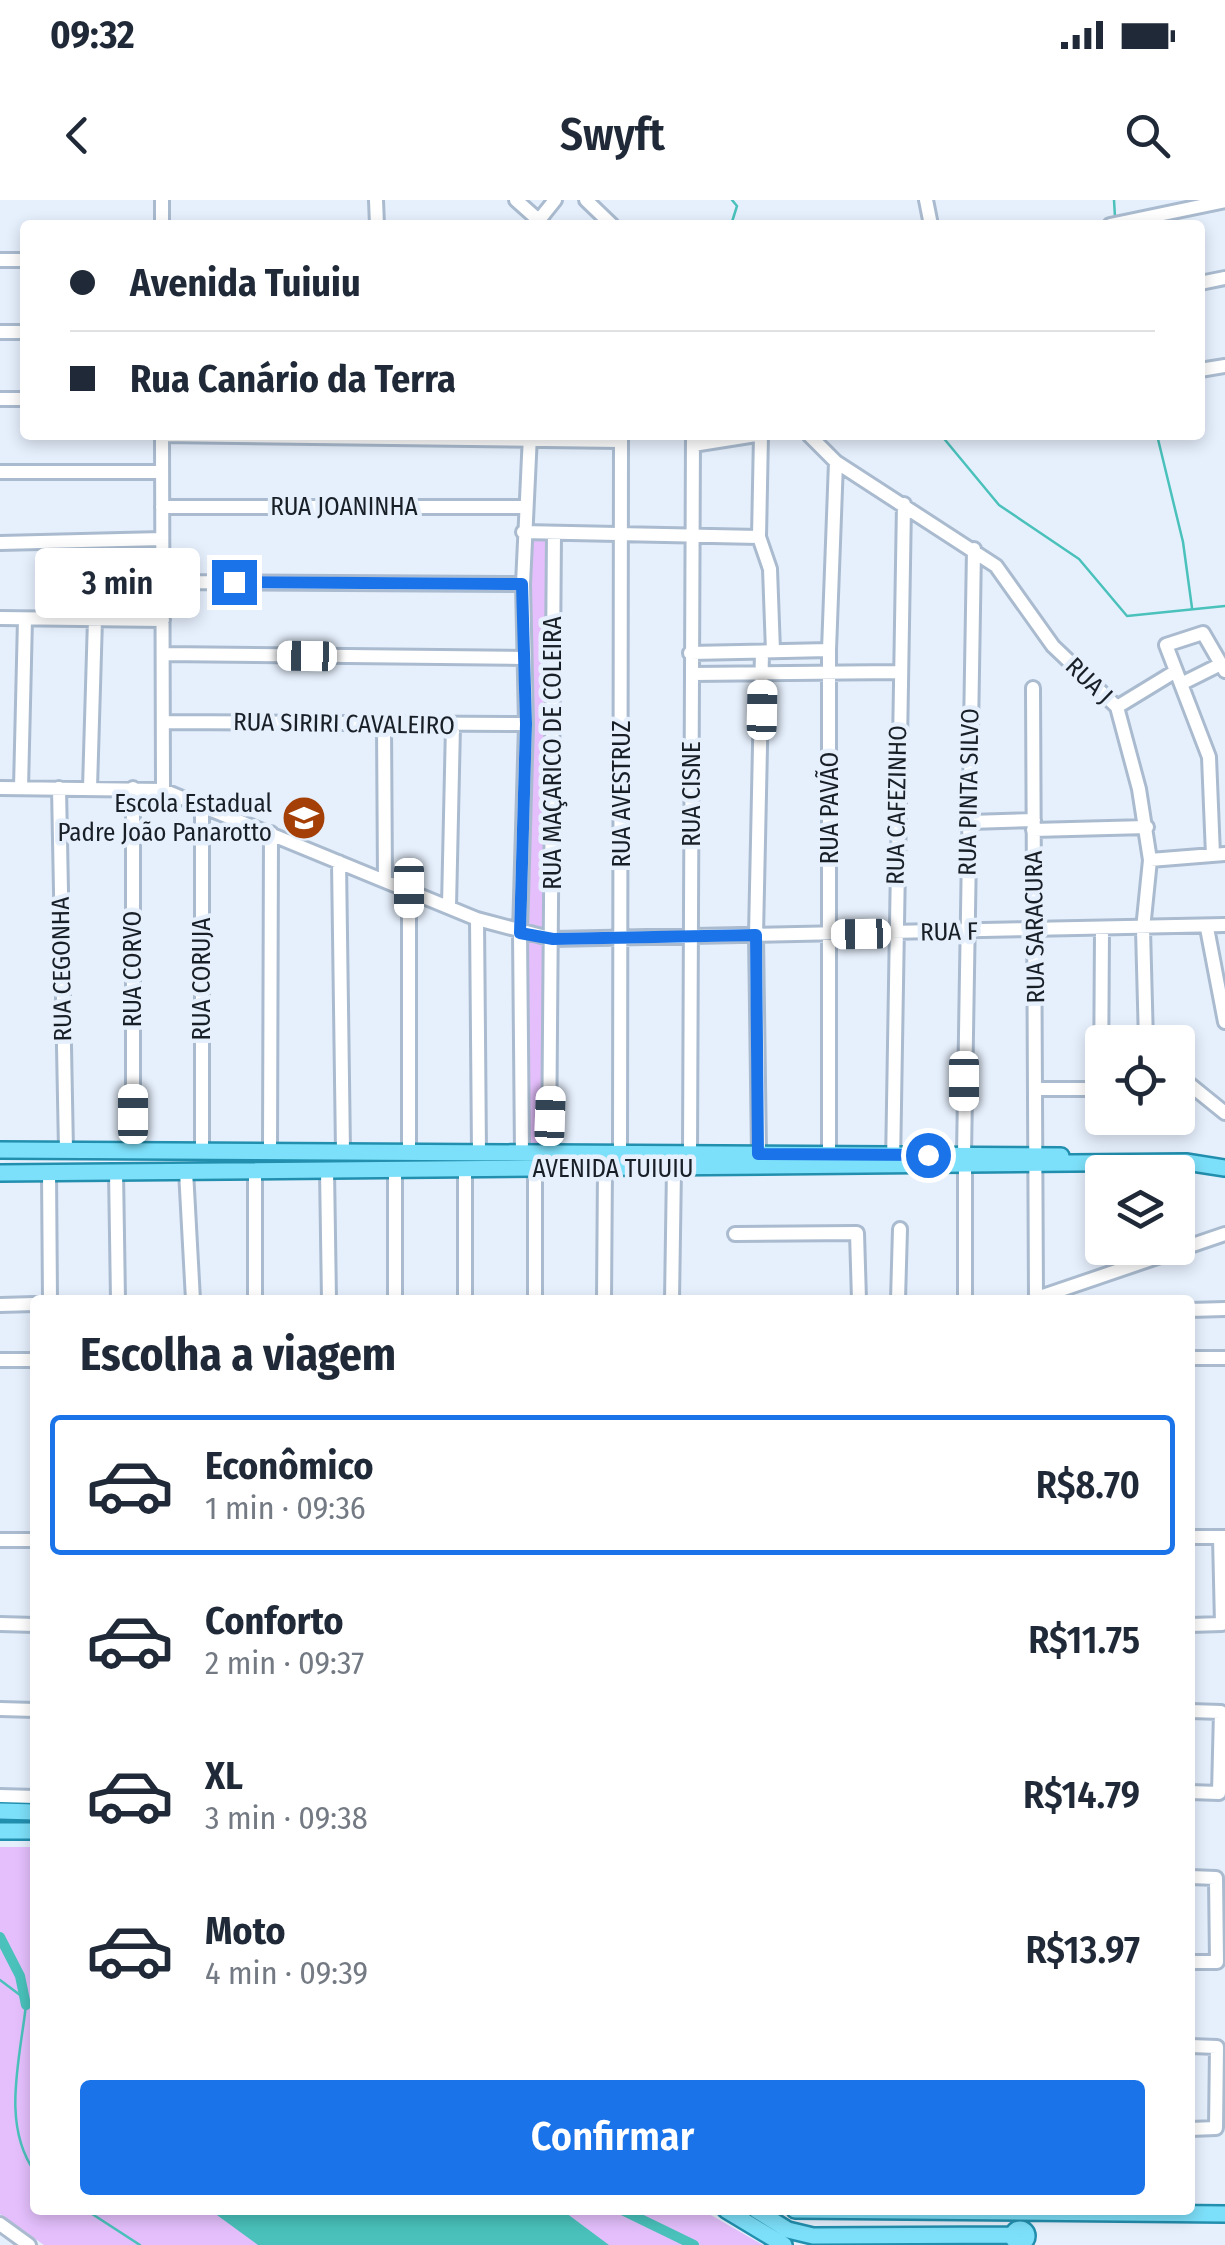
<!DOCTYPE html>
<html lang="pt">
<meta charset="utf-8">
<style>
body{margin:0;font-family:"Fira Sans Condensed",sans-serif;background:#f2f2f3;color:#1f2937;height:100vh;display:flex;flex-direction:column;font-size:38px;white-space:nowrap}
*{box-sizing:border-box;margin:0}
p{font-size:32px;color:#747a83}
.icon{flex:none;width:55px;height:55px;fill:none;stroke:currentColor;stroke-width:2;stroke-linecap:round;stroke-linejoin:round}
.map{position:relative;flex:1;overflow:hidden}
.panel{position:absolute;left:30px;top:1095px;width:1165px;height:920px;display:flex;flex-direction:column;background:#fff;border-radius:10px;box-shadow:0 5px 15px #0003}
.panel>*{flex:none}
.banner{position:absolute;left:20px;top:20px;width:1185px;height:220px;border-radius:10px;box-shadow:0 5px 15px #0003;display:grid;align-content:center;height:220px;padding:0 50px;background:#fff}
.tools{position:absolute;left:1085px;top:825px;display:grid;gap:20px}
.tools a{display:grid;place-items:center;width:110px;height:110px;border-radius:10px;background:#fff;box-shadow:0 5px 15px #0003;font-size:50px}
.end{position:absolute;width:45px;height:45px;margin:-22px;border:12px solid #1a73e8;background:#fff;box-shadow:0 0 0 5px #fff}
.from{border-radius:50%}
.bubble{position:absolute;height:70px;border-radius:10px;background:#fff;box-shadow:0 5px 15px #0003;font-size:32px;font-weight:600;line-height:70px;text-align:center}
.car{position:absolute;width:30px;height:60px;margin:-30px -15px;border-radius:12px;box-shadow:0 0 8px 2px #0007;background:linear-gradient(#fff 24%,#345 0 40%,#fff 0 76%,#345 0 86%,#fff 0)}
.banner b{display:flex;align-items:center;gap:35px;height:95px;font-size:38px}
.banner b+b{border-top:2px solid #e0e1e3}
.banner i{width:25px;height:25px;background:#1f2937}
ul{padding:0;list-style:none}
li{display:flex;align-items:center;gap:30px;height:140px;margin:0 20px 15px;padding:0 30px;border:5px solid transparent;border-radius:10px}
li div{flex:1}
li b{display:block;font-size:38px}
li em{font-style:normal;font-weight:600}
li.active{border-color:#1a73e8}
li>.icon{width:90px;height:90px;stroke-width:1.5}
h2{padding:0 50px;font-size:45px;line-height:120px}
.action{display:flex;gap:20px;margin-top:auto;padding:20px 50px}
.action a{flex:1;height:115px;border-radius:10px;background:#1a73e8;color:#fff;font-size:40px;font-weight:600;line-height:115px;text-align:center}
.status{display:flex;justify-content:space-between;align-items:center;height:70px;padding:0 50px;background:#fff;direction:ltr}
.status svg{height:28px;fill:currentColor}
header{display:flex;justify-content:space-between;align-items:center;height:130px;padding:0 50px;background:#fff;font-size:45px;font-weight:600}
.map>svg:first-child{display:block}
.green{fill:#e4bffc}
.water{fill:#4ac1bb}
.lines{fill:none;stroke-linecap:round;stroke-linejoin:round}
.stream{stroke:#4ac1bb;stroke-width:2.5}
.canal{stroke:#4ac1bb;stroke-width:10}
.minor-casing{stroke:#aabbcf;stroke-width:18}
.major-casing{stroke:#228fae;stroke-width:20}
.minor{stroke:#fff;stroke-width:12}
.major{stroke:#7de0fa;stroke-width:15}
.route{stroke:#1a73e8;stroke-width:12}
.labels{text-anchor:middle;dominant-baseline:central;stroke-width:9;stroke-linejoin:round;paint-order:stroke}
.street-label{font-size:25px;fill:#191f27;stroke:#e6f0fd}
.poi-label{font-size:25px;fill:#191f27;stroke:#e6f0fd;text-anchor:end}
</style>
<div class="status"><b>09:32</b><svg viewBox="0 0 49 12"><path d="M0 12V9h3v3zM5 12V6h3v6zM10 12V3h3v9zM15 12V0h3v12zM26 1h20v11H26zM47 4h2v5h-2z"/></svg></div>
<header><svg class="icon" aria-label="back" viewBox="0 0 24 24"><path d="M15 5l-7 7 7 7"/></svg>Swyft<svg class="icon" aria-label="search" viewBox="0 0 24 24"><circle cx="10" cy="10" r="6"/><path d="M15 15l6 6"/></svg></header>
<div class="map">
<svg width="1225" height="2045" viewBox="0 0 1225 2045">
<rect width="100%" height="100%" fill="#e6f0fd"/>
<path class="green" d="M531,338H550L544,948H528Z
M0,1647H35V2010H702L763,2045H44L0,2014Z"/>
<path class="water" d="M210,2010H562L609,2045H258Z"/>
<g class="lines">
<path class="stream" d="M1114,0L1115,17
M731,25L737,6L732,0
M941,235L999,305L1079,359L1127,416L1225,406
M1157,235L1183,342L1192,408
M0,1780L20,1795L26,1805C20,1859 1,1925 35,1972
M86,2010L140,2045"/>
<path class="canal" d="M0,1737L20,1776L26,1805
M622,2010L694,2045"/>
<defs>
<path id="minor" d="M162,0V25
M376,0L377,25
M516,0L544,25
M586,0L612,25
M926,0L931,25
M535,25L555,0
M1110,25L1225,1
M0,60H25
M1200,83L1225,78
M0,132H25
M1200,170L1225,166
M0,199H25
M162,235L620,241
M162,235L163,590
M761,235L759,337L770,369L773,451
M809,235L836,262L996,366L1053,446L1117,507L1139,589L1150,660L1143,729L1146,842
M693,245L756,235
M0,272H162
M162,307H526
M523,332L759,337
M0,343L162,339
M162,382L523,384
M0,418L163,420
M690,453L829,450
M163,454L523,458
M692,474L899,472
M1181,484L1221,464
M1033,488L1036,1100
M1117,507L1176,471
M163,522L526,524
M384,525L385,680
M0,588L163,590L477,719L553,739L1225,725
M21,588L25,419
M59,588L66,950
M90,588L95,419
M133,588V951
M970,622L1034,620
M1033,630L1147,627
M1213,655L1209,557L1166,445L1203,433L1225,471
M1150,660L1225,654
M339,662L343,952
M409,688V952
M449,706L453,526
M477,719L479,953
M1207,728L1225,822
M1178,875L1225,913
M1036,889H1102
M1101,889L1102,730
M202,951V606
M270,952L271,633
M522,953L520,733L526,524L523,384L530,235
M549,953L554,333
M620,954L621,235
M690,954L693,235
M759,954L756,735L762,452
M829,955V450L836,262
M964,955L974,349
M893,965L904,304
M965,967V1100
M535,969V1100
M327,970L329,1100
M116,971L118,1100
M186,971L193,1100
M255,971V1100
M49,972L50,1100
M735,1034L857,1033L859,1100
M1037,1098L1225,1034
M395,1100V970
M465,1100V970
M604,1100L605,968
M672,1100L674,968
M898,1100L900,1029
M0,1105L35,1104
M1190,1110L1225,1109
M1190,1158H1225
M0,1160H35
M1190,1337H1225
M0,1340H35
M0,1424L35,1425
M1190,1425L1222,1424L1220,1337
M0,1509L35,1510
M1190,1511L1221,1512L1219,1593L1190,1592
M0,1596L35,1597
M1190,1677L1216,1678L1217,1762H1190
M1190,1846L1217,1847L1216,1928L1190,1929
M0,2024L29,2045"/>
<path id="major" d="M0,950L1061,956
M0,973L1186,962L1225,968
M0,1611L35,1612
M0,1631H35
M726,2010L784,2045
M756,2010L788,2030L813,2036L1013,2035
M795,2010L1225,2014
M1013 2036a7 7 0 1 1 14 0a7 7 0 1 1-14 0Z"/>
</defs>
<use href="#minor" class="minor-casing"/>
<use href="#major" class="major-casing"/>
<use href="#minor" class="minor"/>
<use href="#major" class="major"/>
</g>
<g class="lines">
<path class="route" d="M234,382L522,384L526,524L520,733L553,739L756,735L758,954L928,955"/>
</g>
<defs>
<symbol id="school-disc" viewBox="-11 -11 22 22"><circle r="9.5" fill="#a33f07" stroke="#e6f0fd"/><path d="M0-5L7-2L0 1L-7-2ZM-4 1L0 2.5L4 1V4Q0 6-4 4Z" fill="#fff"/></symbol>
</defs>
<g fill-rule="evenodd">
<use href="#school-disc" x="279" y="593" width="50" height="50"/>
</g>
<g class="labels">
<g class="street-label">
<text x="344" y="307">RUA JOANINHA</text>
<text transform="translate(1089 481) rotate(44)">RUA J</text>
<text transform="translate(344 524) rotate(1)">RUA SIRIRI CAVALEIRO</text>
<text transform="translate(553 553) rotate(-90)">RUA MAÇARICO DE COLEIRA</text>
<text transform="translate(969 592) rotate(-89)">RUA PINTA SILVO</text>
<text transform="translate(622 594) rotate(-90)">RUA AVESTRUZ</text>
<text transform="translate(692 594) rotate(-90)">RUA CISNE</text>
<text transform="translate(897 605) rotate(-89)">RUA CAFEZINHO</text>
<text transform="translate(830 608) rotate(-90)">RUA PAVÃO</text>
<text transform="translate(1035 727) rotate(-91)">RUA SARACURA</text>
<text transform="translate(949 732) rotate(-1)">RUA F</text>
<text transform="translate(62 769) rotate(-91)">RUA CEGONHA</text>
<text transform="translate(133 769) rotate(-90)">RUA CORVO</text>
<text transform="translate(202 779) rotate(-90)">RUA CORUJA</text>
<text x="613" y="969">AVENIDA TUIUIU</text>
</g>
<g class="poi-label">
<text x="272" y="604">Escola Estadual<tspan x="272" dy="29">Padre João Panarotto</tspan></text>
</g>
</g>
</svg>
<div class="tools">
<a><svg class="icon" aria-label="locate" viewBox="0 0 24 24"><circle cx="12" cy="12" r="6"/><path d="M12 2v4M12 18v4M2 12h4M18 12h4"/></svg></a>
<a><svg class="icon" aria-label="layers" viewBox="0 0 24 24"><path d="M12 4l9 5-9 5-9-5zM3 14l9 5 9-5"/></svg></a>
</div>
<i class="end from" style="left:928px;top:955px"></i>
<i class="end" style="left:234px;top:382px"></i>
<div class="bubble" style="left:35px;top:348px;width:165px">3 min</div>
<i class="car" style="left:307px;top:456px;rotate:271deg"></i>
<i class="car" style="left:762px;top:510px;rotate:1deg"></i>
<i class="car" style="left:409px;top:688px;rotate:180deg"></i>
<i class="car" style="left:861px;top:734px;rotate:269deg"></i>
<i class="car" style="left:964px;top:881px;rotate:180deg"></i>
<i class="car" style="left:133px;top:914px;rotate:0deg"></i>
<i class="car" style="left:550px;top:916px;rotate:2deg"></i>
<div class="banner">
<b><i class="from"></i>Avenida Tuiuiu</b>
<b><i></i>Rua Canário da Terra</b>
</div>
<section class="panel">
<h2>Escolha a viagem</h2>
<ul>
<li class="active"><svg class="icon" aria-label="car" viewBox="0 0 24 24"><path d="M5 17H2v-5l4-1 3-4h7l3 4 3 1v5h-3M9 17h6M6 11h13"/><circle cx="7" cy="17" r="2"/><circle cx="17" cy="17" r="2"/></svg><div><b>Econômico</b><p>1 min · 09:36</p></div><em>R$8.70</em></li>
<li><svg class="icon" aria-label="car" viewBox="0 0 24 24"><path d="M5 17H2v-5l4-1 3-4h7l3 4 3 1v5h-3M9 17h6M6 11h13"/><circle cx="7" cy="17" r="2"/><circle cx="17" cy="17" r="2"/></svg><div><b>Conforto</b><p>2 min · 09:37</p></div><em>R$11.75</em></li>
<li><svg class="icon" aria-label="car" viewBox="0 0 24 24"><path d="M5 17H2v-5l4-1 3-4h7l3 4 3 1v5h-3M9 17h6M6 11h13"/><circle cx="7" cy="17" r="2"/><circle cx="17" cy="17" r="2"/></svg><div><b>XL</b><p>3 min · 09:38</p></div><em>R$14.79</em></li>
<li><svg class="icon" aria-label="car" viewBox="0 0 24 24"><path d="M5 17H2v-5l4-1 3-4h7l3 4 3 1v5h-3M9 17h6M6 11h13"/><circle cx="7" cy="17" r="2"/><circle cx="17" cy="17" r="2"/></svg><div><b>Moto</b><p>4 min · 09:39</p></div><em>R$13.97</em></li>
</ul>
<div class="action"><a>Confirmar</a></div>
</section>
</div>
